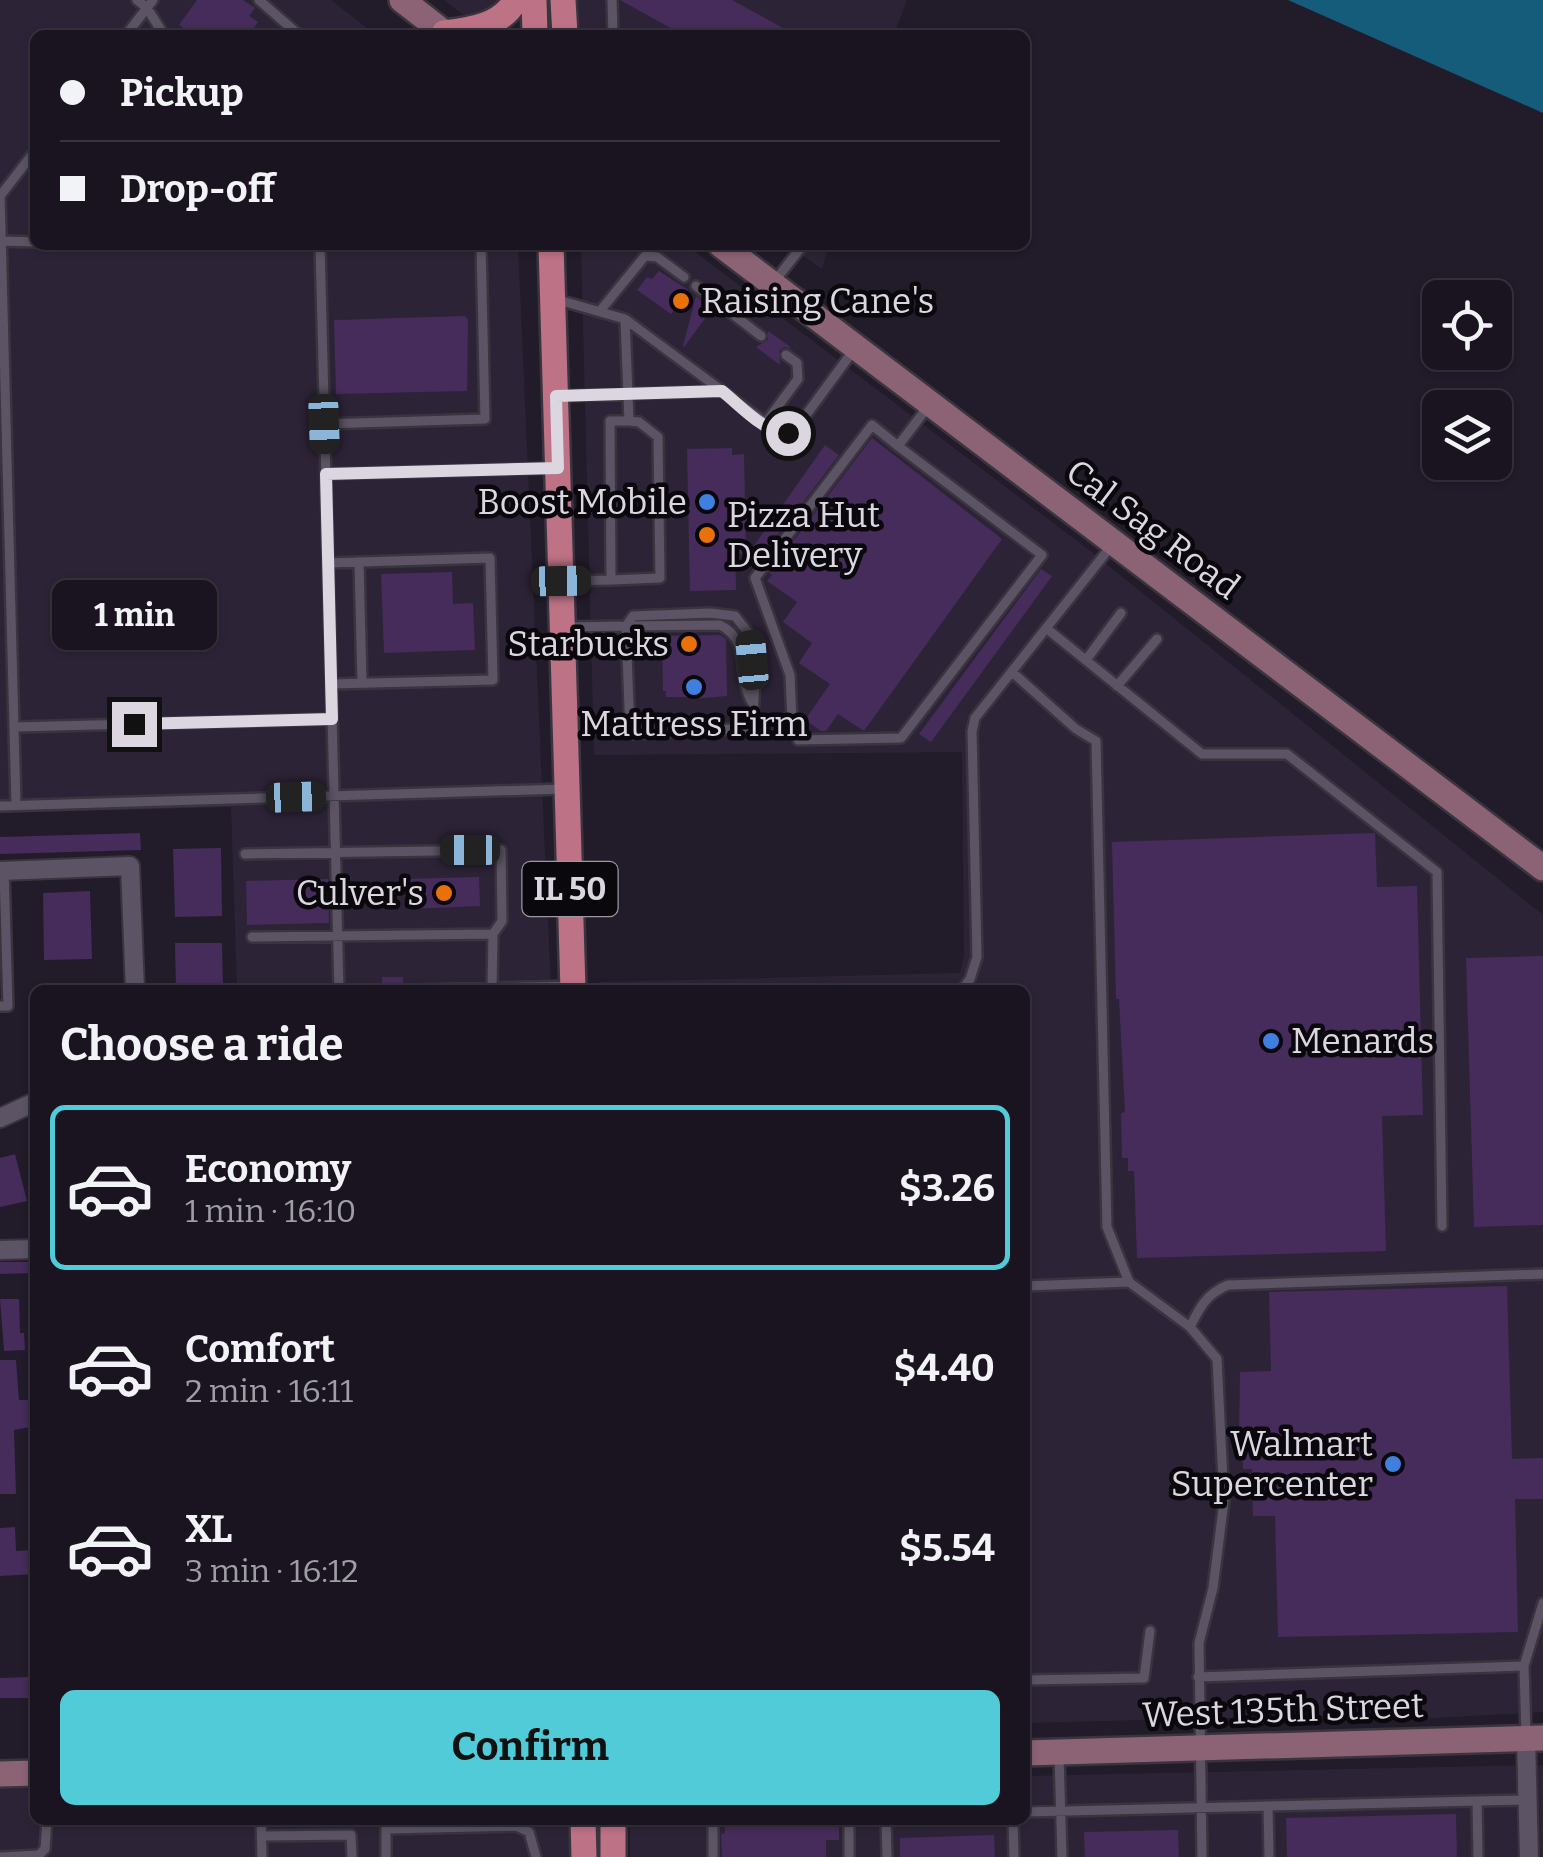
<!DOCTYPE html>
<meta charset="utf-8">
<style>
body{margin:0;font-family:Bitter,serif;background:#231d29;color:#f1f3f6;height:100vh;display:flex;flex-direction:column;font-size:38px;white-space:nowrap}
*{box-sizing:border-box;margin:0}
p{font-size:32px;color:#9f9ea5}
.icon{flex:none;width:55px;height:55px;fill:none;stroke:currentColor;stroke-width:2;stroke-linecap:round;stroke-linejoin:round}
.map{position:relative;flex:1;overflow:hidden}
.details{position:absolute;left:30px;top:985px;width:1000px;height:840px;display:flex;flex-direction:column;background:#1a1420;border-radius:15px;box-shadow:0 2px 8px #0004,0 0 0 2px #38333e}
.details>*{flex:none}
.guide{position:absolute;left:30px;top:30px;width:1000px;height:220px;border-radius:15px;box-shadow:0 2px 8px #0004,0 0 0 2px #38333e;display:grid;align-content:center;height:220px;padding:0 30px;background:#1a1420}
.tools{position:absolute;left:1422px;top:280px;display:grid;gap:20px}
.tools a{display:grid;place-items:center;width:90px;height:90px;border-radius:15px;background:#1a1420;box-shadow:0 2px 8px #0004,0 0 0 2px #38333e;font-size:50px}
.end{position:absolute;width:45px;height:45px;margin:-22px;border:12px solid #dbd6e0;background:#111;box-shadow:0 0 0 5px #111}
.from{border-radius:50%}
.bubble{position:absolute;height:70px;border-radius:15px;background:#1a1420;box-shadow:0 2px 8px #0004,0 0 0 2px #38333e;font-size:32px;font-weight:700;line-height:70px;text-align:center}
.car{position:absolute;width:30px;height:60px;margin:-30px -15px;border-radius:12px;box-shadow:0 0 8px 2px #0007;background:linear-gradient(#222 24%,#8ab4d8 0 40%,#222 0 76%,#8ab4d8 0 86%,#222 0)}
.guide b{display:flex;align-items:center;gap:35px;height:95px;font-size:38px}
.guide b+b{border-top:2px solid #38333e}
.guide i{width:25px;height:25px;background:#f1f3f6}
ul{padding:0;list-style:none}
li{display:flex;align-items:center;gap:30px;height:165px;margin:0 20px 15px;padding:0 10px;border:5px solid transparent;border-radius:15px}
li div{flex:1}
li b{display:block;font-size:38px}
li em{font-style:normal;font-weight:700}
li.current{border-color:#52cbd9}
li>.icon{width:90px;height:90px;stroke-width:1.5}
h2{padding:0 30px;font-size:45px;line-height:120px}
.action{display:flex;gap:20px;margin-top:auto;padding:20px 30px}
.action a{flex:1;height:115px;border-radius:15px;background:#52cbd9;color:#111;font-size:40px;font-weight:700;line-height:115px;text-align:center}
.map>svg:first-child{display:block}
.built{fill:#2d2337}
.water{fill:#155c7b}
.building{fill:#452c5b}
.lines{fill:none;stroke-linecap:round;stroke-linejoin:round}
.lane-casing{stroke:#3a343f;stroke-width:14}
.street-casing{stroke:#3a343f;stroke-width:22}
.secondary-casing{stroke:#3a343f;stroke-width:30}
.primary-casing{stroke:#3a343f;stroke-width:30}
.lane{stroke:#5c5465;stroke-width:9}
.street{stroke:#5c5465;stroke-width:18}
.secondary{stroke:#8c6375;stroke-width:25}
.primary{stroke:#bd7285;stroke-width:25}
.route{stroke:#dbd6e0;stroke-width:12}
.food-dot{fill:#e8710a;stroke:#0a070d;stroke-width:4}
.shop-dot{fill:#3f7fe0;stroke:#0a070d;stroke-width:4}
.labels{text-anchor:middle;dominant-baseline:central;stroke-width:9;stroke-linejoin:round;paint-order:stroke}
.shield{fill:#0a070d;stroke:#9c98a1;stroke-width:2.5}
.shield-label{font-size:32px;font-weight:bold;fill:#dbd6e0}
.poi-label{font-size:35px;fill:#dbd6e0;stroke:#0a070d;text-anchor:end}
.street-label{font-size:35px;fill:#dbd6e0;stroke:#0a070d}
</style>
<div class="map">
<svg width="1543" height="1857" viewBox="0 0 1543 1857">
<rect width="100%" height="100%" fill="#221b2a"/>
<path class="built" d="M0,0H331L376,35H35V245H518L551,990H237L231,807L0,813Z
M444,0H511L475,18L462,14Z
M578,0H907L894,35H579Z
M581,245H686L1089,550L1543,915V1712L1433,1718L1346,1715L1025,1723V990H600V982L960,973L964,956L962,752L594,755Z
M788,245H829L822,269Z
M1543,1765V1857H630V1820H1025V1776Z
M0,1789H35V1820H570L572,1857H0Z"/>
<path class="water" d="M1288,0H1543V113Z"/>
<path class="building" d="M197,0H243L255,8L249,16L258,22L249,35H193L179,25Z
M620,0H732L796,35H683Z
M659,271L688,290L671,314L637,290L647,277L652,279Z
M696,296L712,309L684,347L683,346Z
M465,316L468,320L467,391L336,394L334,320Z
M768,331L792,348L784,347L779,351L780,365L756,347L768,340Z
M872,438L1002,539L864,731L838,714L826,731H821L805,720L830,684L799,663L812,643L783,622L797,602L767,581L772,575L769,573Z
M825,445L839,455L756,564L746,557Z
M732,448V455L744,454L746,557L735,550L736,590L690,591L687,449Z
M1041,569L1052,576L931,742L919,734Z
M452,572L453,604L473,603L475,650L384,653L381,574Z
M720,635L726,639L727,696L692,699V697H666V691H663L662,636Z
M140,833L141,850L0,854V837Z
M1375,833L1377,887L1417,886L1423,1115L1382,1116L1386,1251L1137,1258L1134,1171H1128V1158H1122L1121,1113L1125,1112L1119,999H1116L1112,842Z
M221,848L222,916L175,917L173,849Z
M479,877L480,906L409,909L407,879Z
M328,879L329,923L247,925L246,881Z
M90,891L92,959L44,960L43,893Z
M175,943H222L223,990H176Z
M1543,956V1225L1474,1227L1466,958Z
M382,977H403V990H382Z
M15,1154L27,1201L0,1207V1158Z
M0,1262H35V1273L0,1274Z
M1507,1286L1512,1459L1543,1458V1499H1515L1518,1632L1278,1637L1275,1516H1253L1252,1469H1243L1242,1440H1239L1240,1372L1271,1371L1269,1292Z
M0,1299H19L20,1333H24L25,1350L4,1351Z
M0,1360H16L19,1400H35V1426L14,1430L16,1494H0Z
M15,1527L16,1551L35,1550V1574L0,1576V1528Z
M28,1677L29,1698H0V1678Z
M1456,1814L1457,1857H1287L1286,1818Z
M725,1820L839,1821V1840H826V1857H722L721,1834L725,1833Z
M1178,1830L1179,1857H1085L1084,1832Z
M994,1835L995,1857H900V1838Z"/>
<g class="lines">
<defs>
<path id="lane" d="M137,0L147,8L164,35
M259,0L299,35
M612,0L613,35
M126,35L153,0
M0,194L16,805
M0,196L35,151
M2,241L35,242
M320,245L339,990
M774,282L803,245
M696,286L761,336
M555,299L625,319L779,433L795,430L853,351
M600,311L645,256L657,257L684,277
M559,396L722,391
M324,424L485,419L481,245
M764,425L798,379L797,363L786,355
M898,446L872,425L755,578L790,675L792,721L798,740L901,738L1042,555L898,446L930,404
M326,474L553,468
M359,562L362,683
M328,563L490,558L493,680L331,684
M611,580L660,578L658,437L639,422L629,421
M564,581L611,580L610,421H629L625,319
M626,626L720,625C753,641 736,677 752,702
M566,627L626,626L630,734L752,728L755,684L750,635L735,616L710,613L633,616L626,626
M1046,628L1202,754H1287L1437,872L1442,1226
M1086,660L1121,613
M1012,672L1076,729L1096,741L1107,1227L1129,1282
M1117,686L1157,639
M14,727L332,719
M0,806L562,789
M245,854L501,850L502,921L493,934L492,988
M252,937L493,934
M414,990L571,986
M962,990L970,979L977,957L972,731L975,718L1112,545
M0,1006H8L4,871
M1025,1286L1129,1282L1190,1327L1217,1359L1224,1501L1213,1588L1199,1643L1202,1857
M1190,1327C1200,1307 1206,1294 1228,1285L1543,1274
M1524,1666L1543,1603
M1198,1677L1524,1666L1526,1737
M1025,1680L1144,1678L1150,1631
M1059,1755L1062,1857
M1477,1801L1527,1800
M1268,1806L1269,1857
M1025,1812L1477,1801L1478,1857
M261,1820L262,1857
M386,1820V1857
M713,1820V1857
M849,1820V1857
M886,1820L887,1857
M1013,1820L1014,1857
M386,1829L516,1826L529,1832L536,1857
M262,1836L351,1835L352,1857
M0,1857L39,1855L45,1849L47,1820"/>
<path id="street" d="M0,871L130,866L135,990
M0,1118L35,1102
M0,1250L35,1249
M1526,1739L1529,1857"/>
<path id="secondary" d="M402,0L447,35
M721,245L1543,868
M1025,1753L1543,1738
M0,1774L35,1773"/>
<path id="primary" d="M534,0L535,35
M563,0L565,35
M444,33C471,30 501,26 516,0
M551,245L573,990
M583,1820L584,1857
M613,1820V1857"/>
</defs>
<use href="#lane" class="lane-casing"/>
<use href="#street" class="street-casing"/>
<use href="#secondary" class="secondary-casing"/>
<use href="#primary" class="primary-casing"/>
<use href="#lane" class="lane"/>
<use href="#street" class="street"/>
<use href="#secondary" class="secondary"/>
<use href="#primary" class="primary"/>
</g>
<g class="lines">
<path class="route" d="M134,724L332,719L326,474L558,468L556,396L722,391C740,405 764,433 788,433"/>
</g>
<g class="food-dot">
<circle cx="681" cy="301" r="10"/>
<circle cx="707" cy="535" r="10"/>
<circle cx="689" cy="644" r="10"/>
<circle cx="444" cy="893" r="10"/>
</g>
<g class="shop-dot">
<circle cx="707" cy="502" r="10"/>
<circle cx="694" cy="687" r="10"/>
<circle cx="1271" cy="1041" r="10"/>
<circle cx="1393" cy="1464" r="10"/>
</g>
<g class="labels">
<rect class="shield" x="522.5" y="862" width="95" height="54" rx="8"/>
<g class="shield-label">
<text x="570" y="889">IL 50</text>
</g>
<g class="poi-label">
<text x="701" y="301" text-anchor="start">Raising Cane's</text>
<text x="687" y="502">Boost Mobile</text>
<text x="727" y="515" text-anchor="start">Pizza Hut<tspan x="727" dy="40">Delivery</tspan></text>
<text x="669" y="644">Starbucks</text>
<text x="694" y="724" text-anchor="middle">Mattress Firm</text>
<text x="424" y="893">Culver's</text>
<text x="1291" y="1041" text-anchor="start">Menards</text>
<text x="1373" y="1444">Walmart<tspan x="1373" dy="40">Supercenter</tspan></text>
</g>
<g class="street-label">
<text transform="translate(1153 529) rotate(37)">Cal Sag Road</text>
<text transform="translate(1283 1710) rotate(-2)">West 135th Street</text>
</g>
</g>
</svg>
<div class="tools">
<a><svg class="icon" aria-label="locate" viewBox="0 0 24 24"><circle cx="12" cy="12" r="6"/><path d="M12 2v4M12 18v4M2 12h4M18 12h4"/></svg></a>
<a><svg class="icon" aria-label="layers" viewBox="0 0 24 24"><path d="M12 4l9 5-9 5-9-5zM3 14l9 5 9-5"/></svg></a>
</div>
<i class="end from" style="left:788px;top:433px"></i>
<i class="end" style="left:134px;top:724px"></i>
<div class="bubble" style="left:52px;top:580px;width:165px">1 min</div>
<i class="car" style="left:324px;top:424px;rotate:178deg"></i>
<i class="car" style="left:561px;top:581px;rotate:89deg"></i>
<i class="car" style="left:752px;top:660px;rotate:355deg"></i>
<i class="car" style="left:296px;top:797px;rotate:88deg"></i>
<i class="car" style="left:470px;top:850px;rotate:270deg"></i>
<div class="guide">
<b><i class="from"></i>Pickup</b>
<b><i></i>Drop-off</b>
</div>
<section class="details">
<h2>Choose a ride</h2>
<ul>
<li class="current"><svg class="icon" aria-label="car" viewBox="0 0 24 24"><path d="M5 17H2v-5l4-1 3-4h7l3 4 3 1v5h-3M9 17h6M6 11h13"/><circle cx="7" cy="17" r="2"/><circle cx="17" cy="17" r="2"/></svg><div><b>Economy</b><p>1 min · 16:10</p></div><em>$3.26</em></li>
<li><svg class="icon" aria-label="car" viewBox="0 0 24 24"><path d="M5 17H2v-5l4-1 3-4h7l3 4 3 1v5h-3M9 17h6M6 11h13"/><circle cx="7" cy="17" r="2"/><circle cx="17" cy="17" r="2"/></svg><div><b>Comfort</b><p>2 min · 16:11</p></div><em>$4.40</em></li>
<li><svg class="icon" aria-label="car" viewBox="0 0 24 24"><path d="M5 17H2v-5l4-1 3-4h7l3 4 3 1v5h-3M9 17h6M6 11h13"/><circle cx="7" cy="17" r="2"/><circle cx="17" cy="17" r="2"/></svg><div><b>XL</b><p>3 min · 16:12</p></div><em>$5.54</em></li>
</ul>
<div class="action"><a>Confirm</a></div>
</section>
</div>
